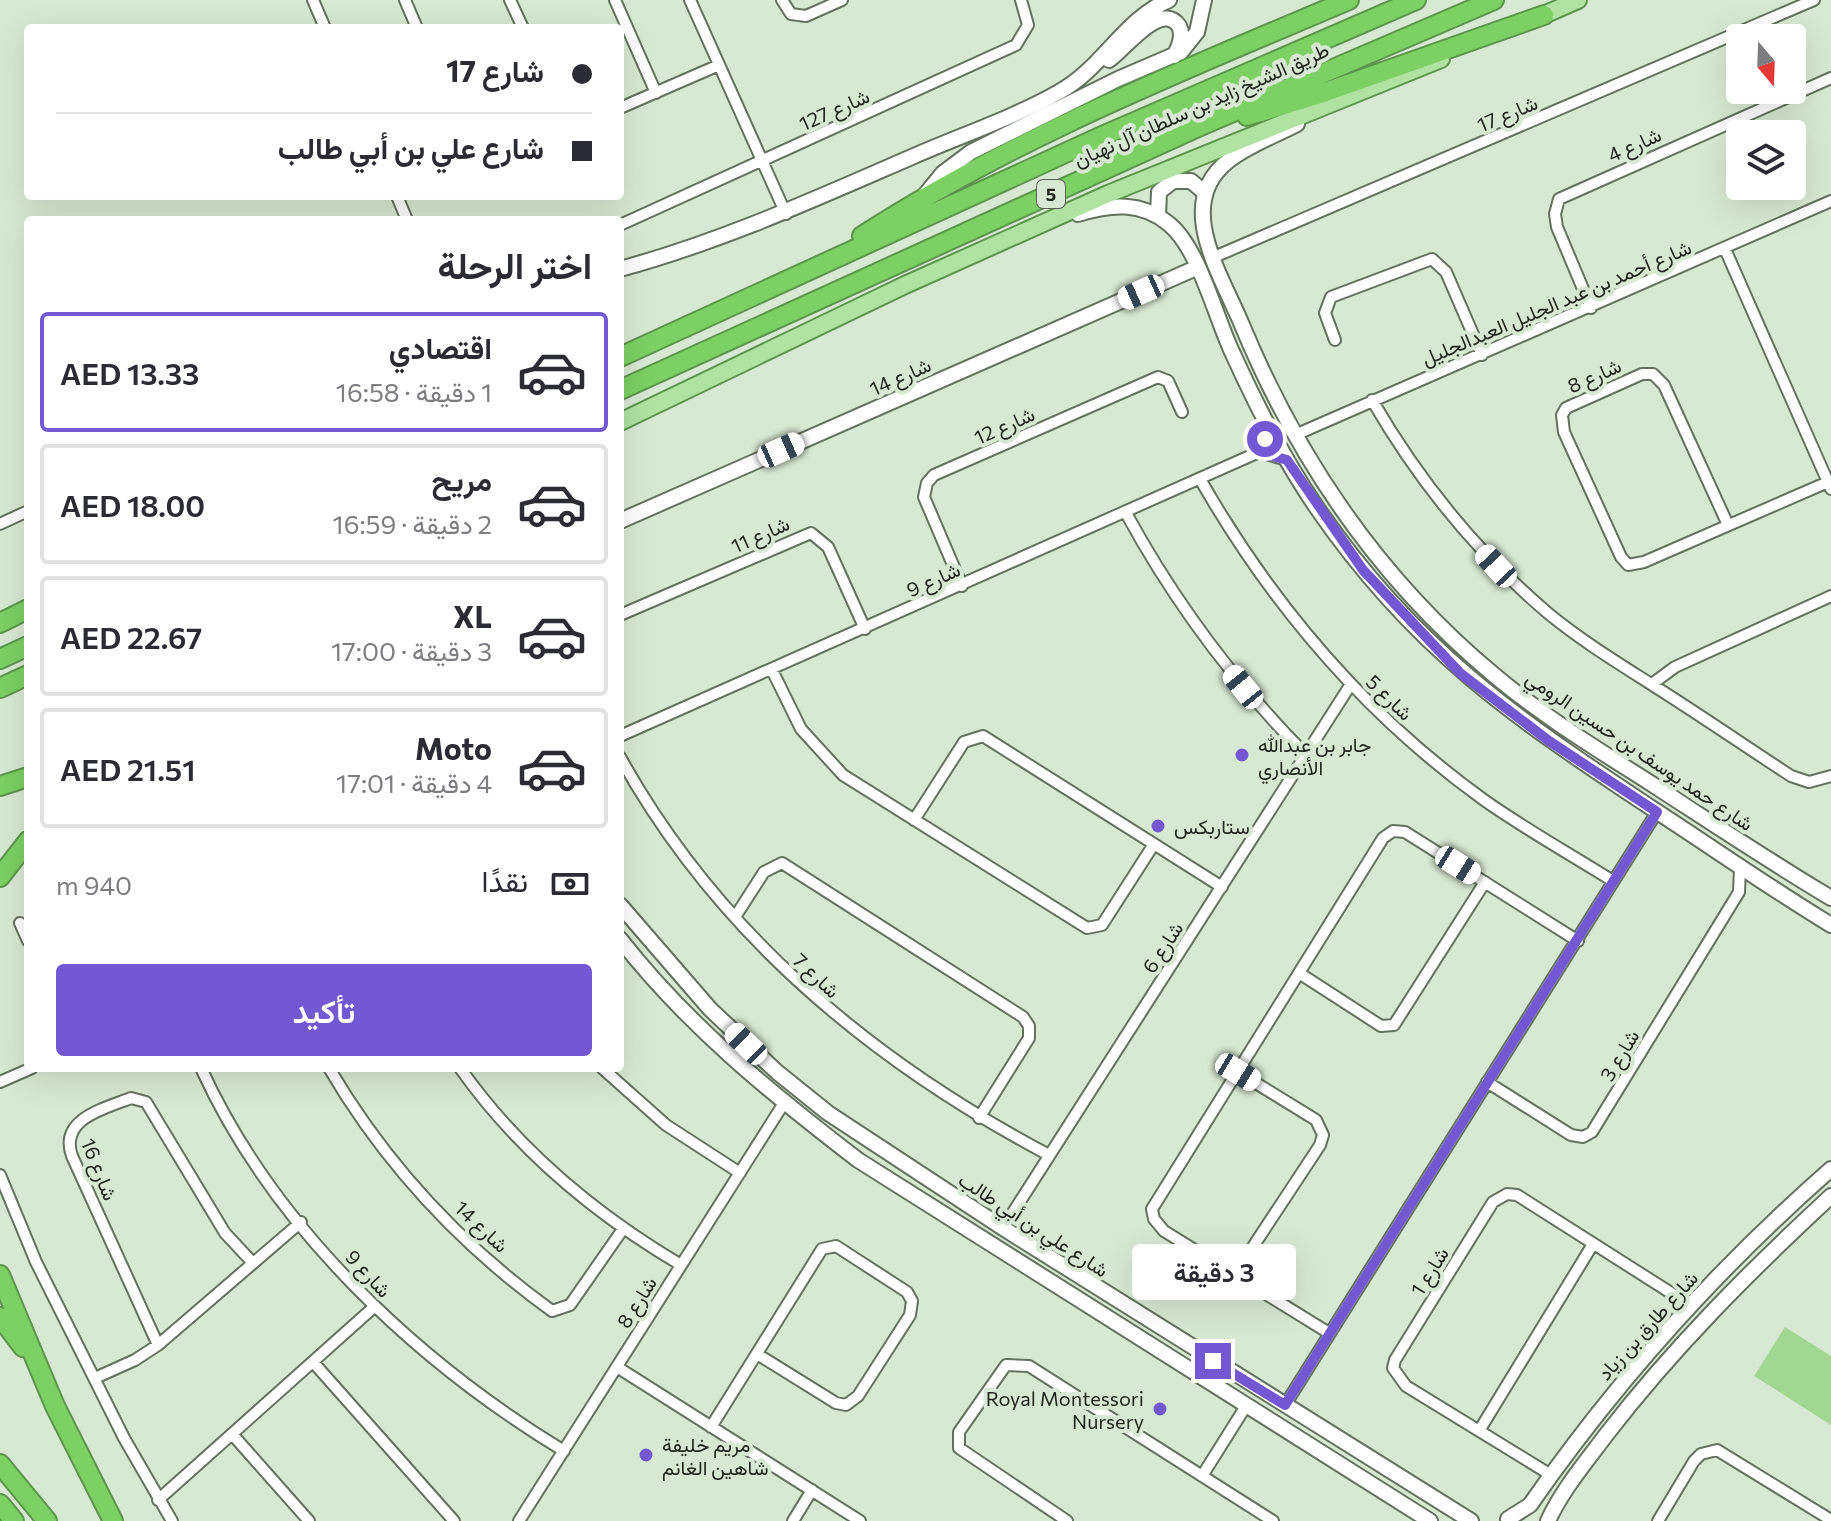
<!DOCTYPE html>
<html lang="ar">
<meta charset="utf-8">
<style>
body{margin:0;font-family:Commissioner,Vazirmatn,sans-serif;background:#f7f7f7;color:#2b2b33;direction:rtl;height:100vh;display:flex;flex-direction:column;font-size:30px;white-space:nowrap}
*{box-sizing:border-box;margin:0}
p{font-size:26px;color:#7c7c81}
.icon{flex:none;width:44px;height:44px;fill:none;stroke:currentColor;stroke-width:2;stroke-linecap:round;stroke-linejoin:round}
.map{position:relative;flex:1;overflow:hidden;direction:ltr}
.panel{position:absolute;left:24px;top:216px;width:600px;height:856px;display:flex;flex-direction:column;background:#fff;border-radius:8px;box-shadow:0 8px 32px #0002;direction:rtl}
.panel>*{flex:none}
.banner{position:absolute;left:24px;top:24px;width:600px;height:176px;border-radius:8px;box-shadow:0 8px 32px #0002;direction:rtl;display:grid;align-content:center;height:176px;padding:0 32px;background:#fff}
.needle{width:52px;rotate:161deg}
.buttons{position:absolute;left:1726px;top:24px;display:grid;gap:16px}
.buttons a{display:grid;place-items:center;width:80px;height:80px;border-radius:8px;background:#fff;box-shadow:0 8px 32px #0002;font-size:40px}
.end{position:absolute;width:36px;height:36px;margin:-18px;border:10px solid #7258d2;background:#fff;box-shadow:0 0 0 4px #fff}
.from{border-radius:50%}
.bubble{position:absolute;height:56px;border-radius:8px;background:#fff;box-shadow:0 8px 32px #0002;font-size:26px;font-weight:600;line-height:56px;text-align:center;direction:rtl}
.car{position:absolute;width:24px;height:48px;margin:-24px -12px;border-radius:10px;box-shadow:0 0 6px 2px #0007;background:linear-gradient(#fff 24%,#345 0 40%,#fff 0 76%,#345 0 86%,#fff 0)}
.banner b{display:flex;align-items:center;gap:28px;height:76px;font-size:30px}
.banner b+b{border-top:2px solid #e1e1e2}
.banner i{width:20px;height:20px;background:#2b2b33}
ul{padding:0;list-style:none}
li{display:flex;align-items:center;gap:24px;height:120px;margin:0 16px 12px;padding:0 16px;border:4px solid #e1e1e2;border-radius:8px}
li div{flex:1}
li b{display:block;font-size:30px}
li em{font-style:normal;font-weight:600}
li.selected{border-color:#7258d2}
li>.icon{width:72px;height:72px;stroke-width:1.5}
h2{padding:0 32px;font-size:36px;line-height:96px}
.pay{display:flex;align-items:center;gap:20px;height:88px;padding:0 32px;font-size:30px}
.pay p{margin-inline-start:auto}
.primary-button{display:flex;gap:16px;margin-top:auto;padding:16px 32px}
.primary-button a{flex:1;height:92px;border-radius:8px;background:#7258d2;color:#fff;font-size:32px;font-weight:600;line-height:92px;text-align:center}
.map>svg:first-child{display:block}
.green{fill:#a1d792}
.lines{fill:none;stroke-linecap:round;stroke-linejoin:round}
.street-casing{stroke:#63725e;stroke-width:14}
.secondary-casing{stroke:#63725e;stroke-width:18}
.primary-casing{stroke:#5c954c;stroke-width:20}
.highway-casing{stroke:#5c954c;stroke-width:22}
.street{stroke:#fff;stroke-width:10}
.secondary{stroke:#fff;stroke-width:14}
.primary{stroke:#b0e3a2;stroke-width:16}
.highway{stroke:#7cd064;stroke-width:18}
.route{stroke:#7258d2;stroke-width:10}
.poi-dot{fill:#7258d2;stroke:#d8e9d3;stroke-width:3}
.labels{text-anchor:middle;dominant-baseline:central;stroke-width:8;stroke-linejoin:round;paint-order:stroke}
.shield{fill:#d8e9d3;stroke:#586155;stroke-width:2}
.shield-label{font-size:18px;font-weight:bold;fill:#21271f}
.street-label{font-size:20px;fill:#21271f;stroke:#d8e9d3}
.poi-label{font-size:20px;fill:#21271f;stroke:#d8e9d3;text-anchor:start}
</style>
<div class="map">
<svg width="1831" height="1521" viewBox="0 0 1831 1521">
<rect width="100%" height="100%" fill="#d8e9d3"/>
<path class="green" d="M1785,1327L1831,1356V1425L1754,1376Z"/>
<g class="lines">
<defs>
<path id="street" d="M313,0L325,28
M405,0L417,28
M510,0L523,28
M615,0L656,93
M690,0L786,214
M782,0L791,14L806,16L842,0
M620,108L719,65
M397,196L407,220
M620,225L1016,45L1028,25L1021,0
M1725,249L1831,489
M1214,257L1814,0
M1591,308L1557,227L1555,214L1559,199L1831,78
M1335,340L1325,313L1331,297L1432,259L1446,272L1482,355
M1372,400C1419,481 1477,553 1549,614C1582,641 1618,663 1654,686C1700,715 1745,746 1791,776L1809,782L1831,776
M1295,435L1831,201
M1259,452L1287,460
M1259,452L1268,425
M1200,479C1272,605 1366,715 1484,800C1525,829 1570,854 1613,881
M1126,513C1175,603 1234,682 1306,755
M0,524L28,511
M1728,525L1664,385L1653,374H1642L1566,408L1562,415L1564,432L1621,557L1628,565L1644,562L1828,482
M962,586L924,497L927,483L934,475L1158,377L1168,381L1182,412
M620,615L811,533L828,547L865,629
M772,670L801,729L843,775L1087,928L1102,925L1154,844
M1652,684L1675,667L1831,596
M620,736L1259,452
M620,757C718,934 873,1062 1049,1155
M914,820L964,742L983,736L1222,887
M735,917L764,872L782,863L1023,1017L1029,1026V1038L979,1118
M20,923L28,941
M1299,973L1381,1026L1394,1025L1485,882
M201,1068C274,1228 416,1361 564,1451
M329,1068C386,1165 462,1246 552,1311L570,1305L623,1229
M460,1068C518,1150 595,1214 681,1265
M602,1068L666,1125L740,1173
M0,1082L32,1068
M1487,1082L1571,1135L1583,1137L1592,1132L1739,892L1740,868
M0,1175L36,1262L124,1438L172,1521
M1003,1228L1351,684
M1235,1274L1320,1145L1323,1135L1316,1120L1238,1072
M1329,1333L1164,1231L1154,1219L1152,1209L1383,838L1393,831L1405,832L1578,941
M158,1345L72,1156C59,1119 103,1109 131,1098L146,1102L225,1233L253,1263
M313,1362L454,1521
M617,1367L860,1521
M95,1378L135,1360L158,1345L301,1222
M1285,1405L1657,812
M711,1427L822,1249L836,1246L907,1292L912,1301L910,1315L858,1396L846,1405L836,1403L757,1354
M1479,1431L1593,1244
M232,1434L309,1521
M1551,1475L1406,1386L1393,1368L1395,1360L1493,1202L1507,1194L1517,1195L1690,1305
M1202,1476L1246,1406
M158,1500L374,1307
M519,1521L784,1103
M793,1521L812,1490
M1067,1521L959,1448V1432L1006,1365L1029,1366L1273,1521
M1658,1521L1694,1461L1701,1454L1717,1450L1831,1520"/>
<path id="secondary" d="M1109,60C1125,49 1161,0 1179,26C1184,36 1179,47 1174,56
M1297,124C1274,136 1248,145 1228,161C1173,204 1222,276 1242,325C1298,460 1381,581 1494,675C1545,718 1602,752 1658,788C1715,825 1772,863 1831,898
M925,195L943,173L971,152L1118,79L1181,52L1197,32L1204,0
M1078,214C1111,204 1141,201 1169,224C1199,248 1216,319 1233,354C1257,407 1284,460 1317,508C1413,648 1515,718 1653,809C1713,848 1770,888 1831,925
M1158,216L1159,192L1173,181H1191L1205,193
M620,269C723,241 817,198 914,156C962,135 1013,118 1059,92C1103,68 1123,20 1169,0
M620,521L1196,268
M620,905L710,1009L777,1072L828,1113L1003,1228L1471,1521
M620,939C687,1025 772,1094 858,1160L1430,1521
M1508,1519L1530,1505C1617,1380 1717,1269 1831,1169
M1548,1521C1562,1490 1586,1462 1606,1435C1673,1348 1750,1271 1831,1196"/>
<path id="primary" d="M1532,20L1578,0
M620,422L905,285L1108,194L1441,59"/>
<path id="highway" d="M1247,116L1317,95L1544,15
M862,236C1015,137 1182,71 1349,0
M620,357L1100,137L1416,0
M620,390L1198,127L1494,0
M0,623L28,609
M0,659L28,646
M0,688L28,675
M0,786L28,777
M0,877L28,841
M0,1275L55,1406L113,1521
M0,1317L23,1347
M0,1464L47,1521
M0,1504L14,1521"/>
</defs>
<use href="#street" class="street-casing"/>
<use href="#secondary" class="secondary-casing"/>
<use href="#primary" class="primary-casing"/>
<use href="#highway" class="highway-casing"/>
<use href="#street" class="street"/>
<use href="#secondary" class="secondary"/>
<use href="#primary" class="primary"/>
<use href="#highway" class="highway"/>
</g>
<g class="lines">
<path class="route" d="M1213,1361L1285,1405L1657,812L1549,741L1460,673L1363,570L1287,460L1259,452L1265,439"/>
</g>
<g class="poi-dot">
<circle cx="1242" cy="755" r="8"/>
<circle cx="1158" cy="826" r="8"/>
<circle cx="1160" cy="1409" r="8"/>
<circle cx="646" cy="1455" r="8"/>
</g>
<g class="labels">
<rect class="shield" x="1037" y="180" width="28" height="28" rx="6"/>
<g class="shield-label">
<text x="1051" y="194">5</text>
</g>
<g class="street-label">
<text transform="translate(1201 104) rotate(-24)">طريق الشيخ زايد بن سلطان آل نهيان</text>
<text transform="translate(834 109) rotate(-24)">شارع 127</text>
<text transform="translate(1507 113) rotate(-23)">شارع 17</text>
<text transform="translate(1634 144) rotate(-24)">شارع 4</text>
<text transform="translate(1556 302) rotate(-23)">شارع أحمد بن عبد الجليل العبدالجليل</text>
<text transform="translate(1594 375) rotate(-24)">شارع 8</text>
<text transform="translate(900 376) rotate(-24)">شارع 14</text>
<text transform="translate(1004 425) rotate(-24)">شارع 12</text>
<text transform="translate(760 534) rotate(-24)">شارع 11</text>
<text transform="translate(933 579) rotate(-24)">شارع 9</text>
<text transform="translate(1390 697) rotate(44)">شارع 5</text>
<text transform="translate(1640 750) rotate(34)">شارع حمد يوسف بن حسين الرومي</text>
<text transform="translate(1162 947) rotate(-57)">شارع 6</text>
<text transform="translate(817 975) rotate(43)">شارع 7</text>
<text transform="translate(1619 1055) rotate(-59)">شارع 3</text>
<text transform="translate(100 1169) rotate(68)">شارع 16</text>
<text transform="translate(1034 1224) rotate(33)">شارع علي بن أبي طالب</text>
<text transform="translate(482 1226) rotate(43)">شارع 14</text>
<text transform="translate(1429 1271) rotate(-58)">شارع 1</text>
<text transform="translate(369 1273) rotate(47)">شارع 9</text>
<text transform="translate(636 1302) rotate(-58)">شارع 8</text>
<text transform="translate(1647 1325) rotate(-48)">شارع طارق بن زياد</text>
</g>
<g class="poi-label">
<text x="1258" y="744">جابر بن عبدالله<tspan x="1258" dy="23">الأنصاري</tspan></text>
<text x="1174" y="826">ستاربكس</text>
<text x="1144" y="1398" text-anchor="end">Royal Montessori<tspan x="1144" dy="23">Nursery</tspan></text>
<text x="662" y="1444">مريم خليفة<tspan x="662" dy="23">شاهين الغانم</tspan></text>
</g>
</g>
</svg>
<div class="buttons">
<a><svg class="needle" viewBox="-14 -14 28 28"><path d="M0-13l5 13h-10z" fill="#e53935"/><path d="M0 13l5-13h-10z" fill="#7c7c81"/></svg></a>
<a><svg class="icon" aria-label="layers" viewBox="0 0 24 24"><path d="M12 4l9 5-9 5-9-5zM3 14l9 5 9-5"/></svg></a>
</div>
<i class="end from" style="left:1265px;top:439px"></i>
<i class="end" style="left:1213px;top:1361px"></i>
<div class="bubble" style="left:1132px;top:1244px;width:164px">3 دقيقة</div>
<i class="car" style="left:1141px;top:292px;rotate:246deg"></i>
<i class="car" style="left:781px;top:450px;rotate:66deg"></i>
<i class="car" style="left:1496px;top:566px;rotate:317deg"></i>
<i class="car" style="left:1243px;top:687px;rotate:321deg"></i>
<i class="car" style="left:1458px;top:865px;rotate:122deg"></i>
<i class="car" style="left:746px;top:1044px;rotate:314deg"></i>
<i class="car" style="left:1238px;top:1072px;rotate:121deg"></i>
<div class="banner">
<b><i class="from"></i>شارع 17</b>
<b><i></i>شارع علي بن أبي طالب</b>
</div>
<section class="panel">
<h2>اختر الرحلة</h2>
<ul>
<li class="selected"><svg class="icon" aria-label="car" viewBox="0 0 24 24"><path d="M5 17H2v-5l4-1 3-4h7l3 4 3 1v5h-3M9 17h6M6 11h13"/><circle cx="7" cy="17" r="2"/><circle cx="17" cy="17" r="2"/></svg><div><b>اقتصادي</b><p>1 دقيقة · 16:58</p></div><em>AED 13.33</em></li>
<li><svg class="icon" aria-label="car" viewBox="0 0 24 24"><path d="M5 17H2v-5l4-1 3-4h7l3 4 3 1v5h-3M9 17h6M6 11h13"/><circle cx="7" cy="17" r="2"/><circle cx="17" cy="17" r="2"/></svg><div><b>مريح</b><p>2 دقيقة · 16:59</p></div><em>AED 18.00</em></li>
<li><svg class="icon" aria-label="car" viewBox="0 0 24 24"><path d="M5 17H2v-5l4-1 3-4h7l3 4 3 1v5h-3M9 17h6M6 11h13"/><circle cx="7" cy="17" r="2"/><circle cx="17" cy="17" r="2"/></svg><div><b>XL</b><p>3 دقيقة · 17:00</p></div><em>AED 22.67</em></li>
<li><svg class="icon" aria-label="car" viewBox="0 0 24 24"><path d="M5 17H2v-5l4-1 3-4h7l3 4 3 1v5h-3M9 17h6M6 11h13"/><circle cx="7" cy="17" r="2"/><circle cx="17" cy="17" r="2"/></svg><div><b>Moto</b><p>4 دقيقة · 17:01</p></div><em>AED 21.51</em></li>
</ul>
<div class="pay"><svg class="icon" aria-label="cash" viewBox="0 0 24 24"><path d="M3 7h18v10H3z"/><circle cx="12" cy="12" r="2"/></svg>نقدًا<p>940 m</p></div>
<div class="primary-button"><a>تأكيد</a></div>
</section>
</div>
